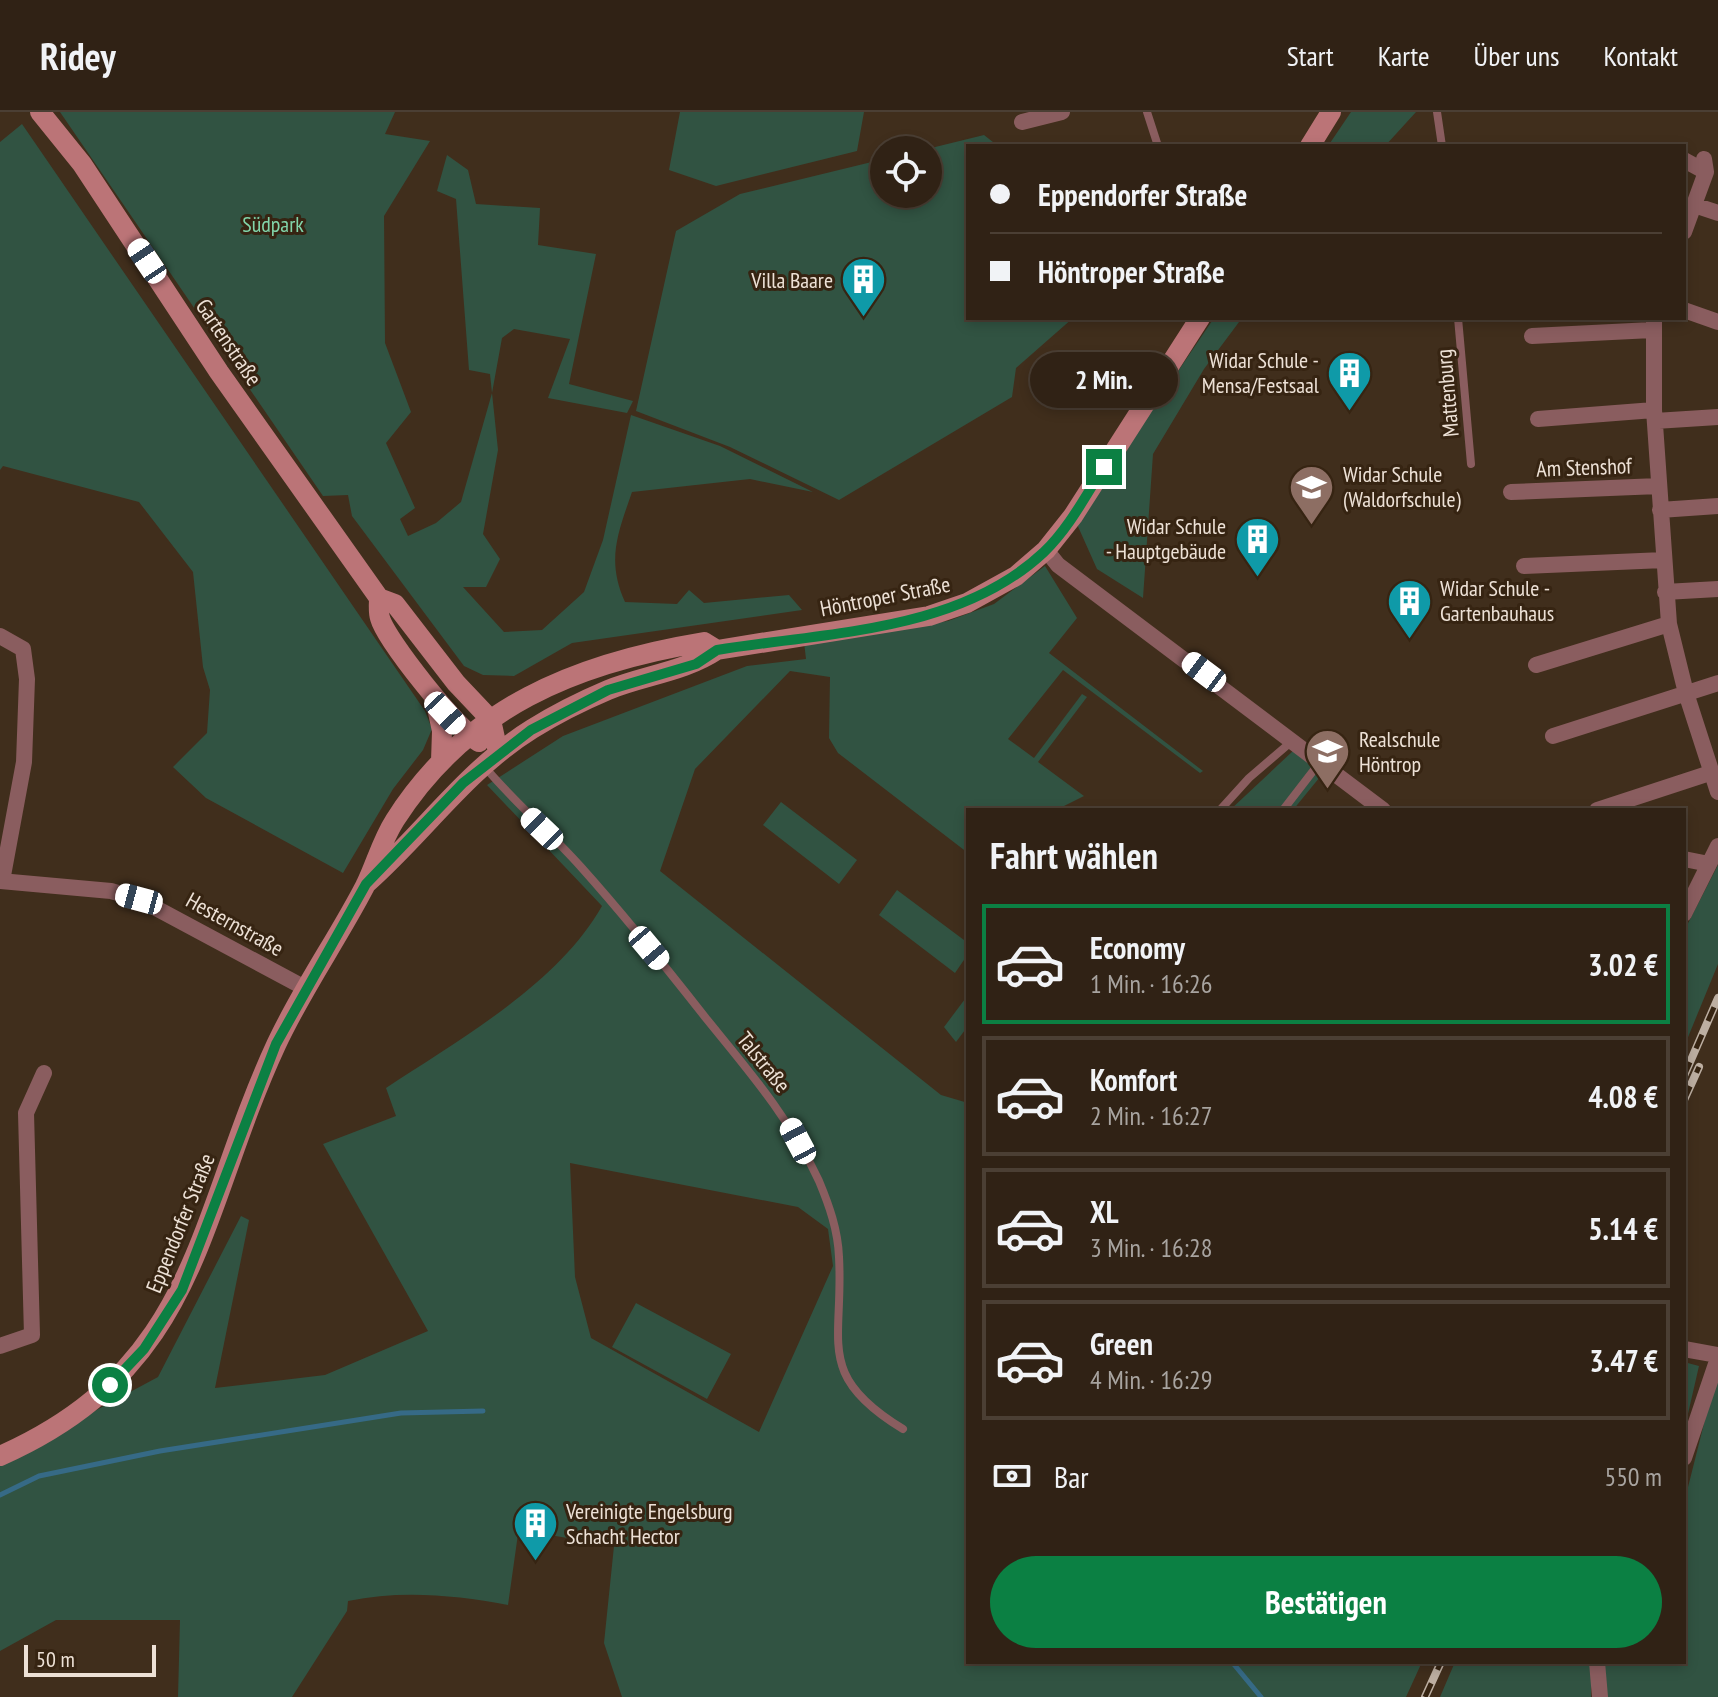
<!DOCTYPE html>
<html lang="de">
<meta charset="utf-8">
<style>
body{margin:0;font-family:"PT Sans Narrow",sans-serif;background:#3c2f22;color:#f1f3f6;height:100vh;display:flex;flex-direction:column;font-size:30px;white-space:nowrap}
*{box-sizing:border-box;margin:0}
p{font-size:26px;color:#a8a4a0}
.icon{flex:none;width:44px;height:44px;fill:none;stroke:currentColor;stroke-width:2;stroke-linecap:round;stroke-linejoin:round}
.map{position:relative;flex:1;overflow:hidden}
.panel{position:absolute;left:966px;top:696px;width:720px;height:856px;display:flex;flex-direction:column;background:#302215;border-radius:0px;box-shadow:0 4px 12px #0003,0 0 0 2px #4b3f34}
.panel>*{flex:none}
.banner{position:absolute;left:966px;top:32px;width:720px;height:176px;border-radius:0px;box-shadow:0 4px 12px #0003,0 0 0 2px #4b3f34;display:grid;align-content:center;height:176px;padding:0 24px;background:#302215}
.fabs{position:absolute;left:870px;top:24px;display:grid;gap:16px}
.fabs a{display:grid;place-items:center;width:72px;height:72px;border-radius:50%;background:#302215;box-shadow:0 4px 12px #0003,0 0 0 2px #4b3f34;font-size:40px}
.scale{position:absolute;left:24px;bottom:20px;width:132px;box-sizing:border-box;padding-left:8px;border:4px solid #ede1d6;border-top:0;font-size:22px;line-height:28px;white-space:nowrap;color:#ede1d6;-webkit-text-stroke:6px #362412;paint-order:stroke}
.end{position:absolute;width:36px;height:36px;margin:-18px;border:10px solid #0b8043;background:#fff;box-shadow:0 0 0 4px #fff}
.from{border-radius:50%}
.bubble{position:absolute;height:56px;border-radius:28px;background:#302215;box-shadow:0 4px 12px #0003,0 0 0 2px #4b3f34;font-size:26px;font-weight:700;line-height:56px;text-align:center}
.car{position:absolute;width:24px;height:48px;margin:-24px -12px;border-radius:10px;box-shadow:0 0 6px 2px #0007;background:linear-gradient(#fff 24%,#345 0 40%,#fff 0 76%,#345 0 86%,#fff 0)}
.banner b{display:flex;align-items:center;gap:28px;height:76px;font-size:30px}
.banner b+b{border-top:2px solid #4b3f34}
.banner i{width:20px;height:20px;background:#f1f3f6}
ul{padding:0;list-style:none}
li{display:flex;align-items:center;gap:24px;height:120px;margin:0 16px 12px;padding:0 8px;border:4px solid #4b3f34;border-radius:0px}
li div{flex:1}
li b{display:block;font-size:30px}
li em{font-style:normal;font-weight:700}
li.current{border-color:#0b8043}
li>.icon{width:72px;height:72px;stroke-width:1.5}
h2{padding:0 24px;font-size:36px;line-height:96px}
.pay{display:flex;align-items:center;gap:20px;height:88px;padding:0 24px;font-size:30px}
.pay p{margin-inline-start:auto}
.action{display:flex;gap:16px;margin-top:auto;padding:16px 24px}
.action a{flex:1;height:92px;border-radius:48px;background:#0b8043;color:#fff;font-size:32px;font-weight:700;line-height:92px;text-align:center}
header{display:flex;align-items:center;gap:48px;box-sizing:border-box;height:112px;padding:0 40px;background:#302215;border-bottom:2px solid #4b3f34}
header strong{font-size:38px}
nav{display:flex;gap:44px;margin-inline-start:auto;font-size:28px}
.map>svg:first-child{display:block}
.green{fill:#315342;fill-rule:evenodd}
.lines{fill:none;stroke-linecap:round;stroke-linejoin:round}
.stream{stroke:#366a86;stroke-width:5}
.lane{stroke:#8a5d5f;stroke-width:8}
.street{stroke:#8a5d5f;stroke-width:16}
.secondary{stroke:#bb7477;stroke-width:20}
.rail-casing{stroke:#bdafa2;stroke-width:8}
.rail{stroke:#362412;stroke-width:5;stroke-dasharray:15;stroke-linecap:butt}
.route{stroke:#0b8043;stroke-width:10}
.labels{text-anchor:middle;dominant-baseline:central;stroke-width:6;stroke-linejoin:round;paint-order:stroke}
.park-label{font-size:22px;fill:#82d5aa;stroke:#362412}
.poi-label{font-size:22px;fill:#ede1d6;stroke:#362412;text-anchor:start}
.street-label{font-size:22px;fill:#ede1d6;stroke:#362412}
</style>
<header>
<strong>Ridey</strong>
<nav><a>Start</a><a>Karte</a><a>Über uns</a><a>Kontakt</a></nav>
</header>
<div class="map">
<svg width="1718" height="1585" viewBox="0 0 1718 1585">
<rect width="100%" height="100%" fill="#402e1c"/>
<path class="green" d="M60,0H395L385,22L430,29L384,104L385,231L411,300L386,331L415,396L400,407L408,424L436,411L461,390L492,281L490,262L469,258L456,87L437,79L447,43L468,58L476,92L540,96L538,133L596,142L569,272L633,289L627,301L548,286L570,227L514,217L502,226L492,281L498,338L483,422L500,447L486,475H463L504,520L542,518L584,480L603,428L631,303L720,334L813,380L750,367L632,380C618,421 606,448 625,490L677,492L689,478L704,491L789,483L802,498L572,531L514,564L483,563L464,554L352,404L348,383L323,384Z
M680,0H864L857,39L716,74L669,58Z
M1351,0H1416L1385,34H1328Z
M22,12L425,599L432,617L423,638L393,677L343,761L206,686L173,655L207,621L210,578L203,555L193,460L139,390L3,354L0,358V30Z
M984,23L998,34H968V206H1073L1016,256L1012,285L839,388L730,335L636,299L676,119L740,82L884,47V82H928V38H923Z
M1214,206H1242L1204,257L1153,342L1143,486L1097,457L1076,410Z
M1045,454L1077,506L1049,541L1203,659L1200,661L1063,558L1008,627L1034,646L1082,582L1087,585L1038,650L1084,684L1056,698H968V741L838,641L829,626L830,565L790,559L695,657L660,759L941,983L968,991V1550H1422L1406,1585H622L604,1531L614,1434L544,1422H518L508,1493C455,1483 401,1478 348,1489L347,1499L292,1585H178L180,1508H56L0,1539V1350L158,1265L241,1104L249,1108L215,1276L325,1263L428,1219L323,1032L396,1004L386,976C460,927 558,872 602,794L487,673L563,624L747,554L806,547L804,530L948,509L994,492ZM570,1051L798,1095L828,1117L833,1154L759,1320L591,1226L575,1165Z
M1294,638L1324,660L1293,698H1230Z
M781,690L857,748L839,772L763,713Z
M1718,753V852L1684,935V819Z
M897,778L968,831V842L955,861L879,803Z
M968,883V914L956,930L944,915Z
M636,1191L731,1242L707,1287L612,1235Z
M1684,1250L1699,1254L1684,1319Z
M1718,1256V1585H1605V1550H1684V1391Z
M1455,1550H1591V1585H1440Z"/>
<g class="lines">
<path class="stream" d="M0,1383L39,1364L160,1339L401,1301L483,1299
M1232,1550L1261,1585"/>
<path class="lane" d="M1147,0L1158,34
M1437,0L1442,34
M1458,206L1471,352
M484,654C514,690 550,720 581,755C624,803 665,854 705,905C748,958 790,1006 819,1069C829,1093 838,1118 839,1145C844,1230 814,1263 903,1317
M1220,698L1249,666L1291,630
M1283,698L1320,650"/>
<path class="street" d="M1022,10L1062,0
M1684,48L1706,60
M1694,93L1718,101
M1684,120L1706,60L1704,47
M1684,198L1718,210
M1654,206V298L1669,512L1686,581L1718,680
M1532,224L1652,218
M1538,307L1654,298
M1655,309L1718,305
M1511,380L1659,374
M1660,398L1718,394
M1046,438L1058,453L1383,698
M1524,454L1664,448
M1665,480L1718,477
M0,524L23,537L27,567L24,650L2,769
M1536,553L1669,512
M1553,624L1718,571
M1597,698L1710,661
M1684,747L1709,752
M0,769L111,779L139,787L305,876
M1684,802L1718,734
M0,1234L32,1223L26,1001L44,961
M1684,1237L1718,1243
M1684,1346L1718,1246
M1597,1550L1600,1585"/>
<path class="secondary" d="M40,0L82,52L219,260L379,486L395,492L456,571L491,608L498,640
M1310,34L1331,0
M379,486C379,492 378,500 380,506C386,528 458,618 479,630
M436,591L442,619L441,649
M366,772C423,722 466,658 532,617C556,602 582,589 608,578C645,563 684,560 717,538L929,504L967,491L1016,464L1046,438L1073,404L1200,206
M0,1344C200,1255 196,1106 276,933C302,877 337,828 365,774C376,752 381,730 395,708C467,595 576,551 704,530L717,538"/>
<defs>
<path id="rail" d="M1684,964L1718,886
M1684,988L1699,955
M1425,1585L1441,1550"/>
</defs>
<use href="#rail" class="rail-casing"/>
<use href="#rail" class="rail"/>
</g>
<g class="lines">
<path class="route" d="M110,1273L144,1237L182,1178L276,932L366,772L463,671L531,618L608,578L696,552L717,538C828,520 959,520 1044,440C1069,416 1086,383 1104,355"/>
</g>
<defs>
<symbol id="building-pin" viewBox="-11 -11 22 30"><path d="M0 17L-7.5 6A9.5 9.5 0 1 1 7.5 6Z" fill="#0f9aa8" stroke="#362412"/><path d="M-4-6H4V6H1V3H-1V6H-4ZM-2.5-4.3h1.7v1.8h-1.7ZM.8-4.3h1.7v1.8H.8ZM-2.5-1h1.7V.8h-1.7ZM.8-1h1.7V.8H.8Z" fill="#fff"/></symbol>
<symbol id="school-pin" viewBox="-11 -11 22 30"><path d="M0 17L-7.5 6A9.5 9.5 0 1 1 7.5 6Z" fill="#8d6e63" stroke="#362412"/><path d="M0-5L7-2L0 1L-7-2ZM-4 1L0 2.5L4 1V4Q0 6-4 4Z" fill="#fff"/></symbol>
</defs>
<g fill-rule="evenodd">
<use href="#building-pin" x="838" y="142" width="51" height="69"/>
<use href="#building-pin" x="1324" y="236" width="51" height="69"/>
<use href="#school-pin" x="1286" y="350" width="51" height="69"/>
<use href="#building-pin" x="1232" y="402" width="51" height="69"/>
<use href="#building-pin" x="1384" y="464" width="51" height="69"/>
<use href="#school-pin" x="1302" y="614" width="51" height="69"/>
<use href="#building-pin" x="510" y="1386" width="51" height="69"/>
</g>
<g class="labels">
<g class="park-label">
<text x="273" y="112">Südpark</text>
</g>
<g class="poi-label">
<text x="833" y="168" text-anchor="end">Villa Baare</text>
<text x="1319" y="248" text-anchor="end">Widar Schule -<tspan x="1319" dy="25">Mensa/Festsaal</tspan></text>
<text x="1343" y="362">Widar Schule<tspan x="1343" dy="25">(Waldorfschule)</tspan></text>
<text x="1226" y="414" text-anchor="end">Widar Schule<tspan x="1226" dy="25">- Hauptgebäude</tspan></text>
<text x="1440" y="476">Widar Schule -<tspan x="1440" dy="25">Gartenbauhaus</tspan></text>
<text x="1359" y="627">Realschule<tspan x="1359" dy="25">Höntrop</tspan></text>
<text x="566" y="1399">Vereinigte Engelsburg<tspan x="566" dy="25">Schacht Hector</tspan></text>
</g>
<g class="street-label">
<text transform="translate(229 230) rotate(56)">Gartenstraße</text>
<text transform="translate(1447 281) rotate(-95)">Mattenburg</text>
<text transform="translate(1584 355) rotate(-2)">Am Stenshof</text>
<text transform="translate(885 484) rotate(-11)">Höntroper Straße</text>
<text transform="translate(235 812) rotate(29)">Hesternstraße</text>
<text transform="translate(764 950) rotate(51)">Talstraße</text>
<text transform="translate(180 1111) rotate(-68)">Eppendorfer Straße</text>
</g>
</g>
</svg>
<div class="fabs">
<a><svg class="icon" aria-label="locate" viewBox="0 0 24 24"><circle cx="12" cy="12" r="6"/><path d="M12 2v4M12 18v4M2 12h4M18 12h4"/></svg></a>
</div>
<div class="scale">50 m</div>
<i class="end from" style="left:110px;top:1273px"></i>
<i class="end" style="left:1104px;top:355px"></i>
<div class="bubble" style="left:1030px;top:240px;width:148px">2 Min.</div>
<i class="car" style="left:147px;top:149px;rotate:326deg"></i>
<i class="car" style="left:1204px;top:560px;rotate:307deg"></i>
<i class="car" style="left:445px;top:601px;rotate:137deg"></i>
<i class="car" style="left:542px;top:717px;rotate:314deg"></i>
<i class="car" style="left:139px;top:787px;rotate:285deg"></i>
<i class="car" style="left:649px;top:836px;rotate:140deg"></i>
<i class="car" style="left:798px;top:1029px;rotate:332deg"></i>
<div class="banner">
<b><i class="from"></i>Eppendorfer Straße</b>
<b><i></i>Höntroper Straße</b>
</div>
<section class="panel">
<h2>Fahrt wählen</h2>
<ul>
<li class="current"><svg class="icon" aria-label="car" viewBox="0 0 24 24"><path d="M5 17H2v-5l4-1 3-4h7l3 4 3 1v5h-3M9 17h6M6 11h13"/><circle cx="7" cy="17" r="2"/><circle cx="17" cy="17" r="2"/></svg><div><b>Economy</b><p>1 Min. · 16:26</p></div><em>3.02 €</em></li>
<li><svg class="icon" aria-label="car" viewBox="0 0 24 24"><path d="M5 17H2v-5l4-1 3-4h7l3 4 3 1v5h-3M9 17h6M6 11h13"/><circle cx="7" cy="17" r="2"/><circle cx="17" cy="17" r="2"/></svg><div><b>Komfort</b><p>2 Min. · 16:27</p></div><em>4.08 €</em></li>
<li><svg class="icon" aria-label="car" viewBox="0 0 24 24"><path d="M5 17H2v-5l4-1 3-4h7l3 4 3 1v5h-3M9 17h6M6 11h13"/><circle cx="7" cy="17" r="2"/><circle cx="17" cy="17" r="2"/></svg><div><b>XL</b><p>3 Min. · 16:28</p></div><em>5.14 €</em></li>
<li><svg class="icon" aria-label="car" viewBox="0 0 24 24"><path d="M5 17H2v-5l4-1 3-4h7l3 4 3 1v5h-3M9 17h6M6 11h13"/><circle cx="7" cy="17" r="2"/><circle cx="17" cy="17" r="2"/></svg><div><b>Green</b><p>4 Min. · 16:29</p></div><em>3.47 €</em></li>
</ul>
<div class="pay"><svg class="icon" aria-label="cash" viewBox="0 0 24 24"><path d="M3 7h18v10H3z"/><circle cx="12" cy="12" r="2"/></svg>Bar<p>550 m</p></div>
<div class="action"><a>Bestätigen</a></div>
</section>
</div>
